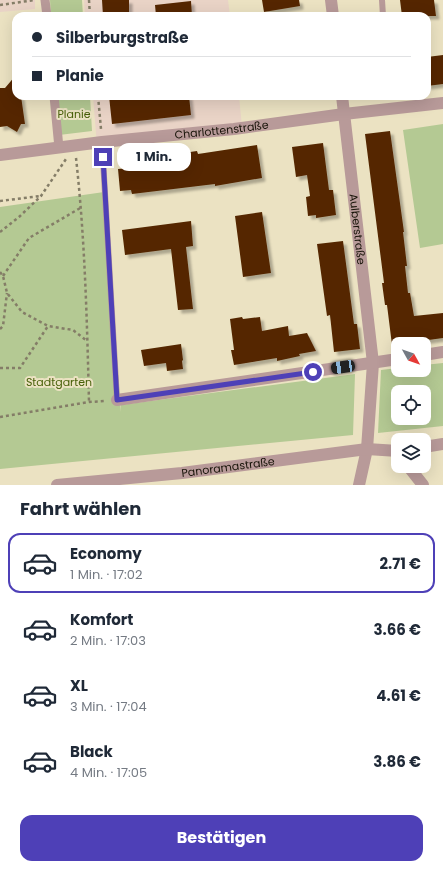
<!DOCTYPE html>
<html lang="de">
<meta charset="utf-8">
<style>
body{margin:0;font-family:Poppins,sans-serif;background:#f6f6f7;color:#1f2937;height:100vh;display:flex;flex-direction:column;font-size:15px;white-space:nowrap}
*{box-sizing:border-box;margin:0}
p{font-size:13px;color:#747a83}
.icon{flex:none;width:22px;height:22px;fill:none;stroke:currentColor;stroke-width:2;stroke-linecap:round;stroke-linejoin:round}
.map{position:relative;height:485px;overflow:hidden}
.details{display:flex;flex-direction:column;background:#fff;flex:1}
.details>*{flex:none}
.banner{position:absolute;left:12px;top:12px;width:419px;height:88px;border-radius:12px;box-shadow:0 4px 16px #0002;display:grid;align-content:center;height:88px;padding:0 20px;background:#fff}
.needle{width:26px;rotate:130deg}
.controls{position:absolute;left:391px;top:337px;display:grid;gap:8px}
.controls a{display:grid;place-items:center;width:40px;height:40px;border-radius:8px;background:#fff;box-shadow:0 4px 16px #0002;font-size:20px}
.end{position:absolute;width:18px;height:18px;margin:-9px;border:5px solid #4e40b7;background:#fff;box-shadow:0 0 0 2px #fff}
.from{border-radius:50%}
.bubble{position:absolute;height:28px;border-radius:12px;background:#fff;box-shadow:0 4px 16px #0002;font-size:13px;font-weight:700;line-height:28px;text-align:center}
.car{position:absolute;width:12px;height:24px;margin:-12px -6px;border-radius:5px;box-shadow:0 0 3px 1px #0007;background:linear-gradient(#222 24%,#8ab4d8 0 40%,#222 0 76%,#8ab4d8 0 86%,#222 0)}
.banner b{display:flex;align-items:center;gap:14px;height:38px;font-size:15px}
.banner b+b{border-top:1px solid #e0e1e3}
.banner i{width:10px;height:10px;background:#1f2937}
ul{padding:0;list-style:none}
li{display:flex;align-items:center;gap:12px;height:60px;margin:0 8px 6px;padding:0 12px;border:2px solid transparent;border-radius:12px}
li div{flex:1}
li b{display:block;font-size:15px}
li em{font-style:normal;font-weight:700}
li.selected{border-color:#4e40b7}
li>.icon{width:36px;height:36px;stroke-width:1.5}
h2{padding:0 20px;font-size:18px;line-height:48px}
.button{display:flex;gap:8px;margin-top:auto;padding:8px 20px}
.button a{flex:1;height:46px;border-radius:12px;background:#4e40b7;color:#fff;font-size:16px;font-weight:700;line-height:46px;text-align:center}
.map>svg:first-child{display:block}
.education{fill:#e9d3c6}
.green{fill:#b4c993;fill-rule:evenodd}
.building{fill:#542802;filter:url(#shadow)}
.lines{fill:none;stroke-linecap:round;stroke-linejoin:round}
.path{stroke:#847d67;stroke-width:2.5;stroke-dasharray:3 3;stroke-linecap:butt}
.service{stroke:#b89a99;stroke-width:6}
.pedestrian{stroke:#b89a99;stroke-width:9}
.minor{stroke:#b89a99;stroke-width:12}
.route{stroke:#4e40b7;stroke-width:5}
.labels{text-anchor:middle;dominant-baseline:central;stroke-width:4;stroke-linejoin:round;paint-order:stroke}
.park-label{font-size:11px;fill:#486009;stroke:#ebe2c2}
.street-label{font-size:11px;fill:#181409;stroke:#ebe2c2}
</style>
<div class="map">
<svg width="443" height="485" viewBox="0 0 443 485">
<defs>
<filter id="shadow"><feDropShadow dx="3.5" dy="3.5" stdDeviation="1" flood-color="#0004"/></filter>
</defs>
<rect width="100%" height="100%" fill="#ebe2c2"/>
<path class="education" d="M0,0H35V9L0,12Z
M84,0H228L230,16H85Z
M93,96H239L242,127L97,146Z"/>
<path class="green" d="M50,0H82L83,16H51Z
M57,96H90L92,131L59,135Z
M443,124V244L420,248L403,130Z
M104,192L121,412V405L355,374L353,435L0,469V207Z
M443,363V426L378,433L381,370L398,368V370H424V365ZM398,392H424V418H398Z"/>
<path class="building" d="M102,0H129V16H103Z
M262,0H299L300,6L264,12Z
M400,0H434L436,16H402Z
M191,1L192,16H156L155,5Z
M443,55V84L427,86V57Z
M16,75V96H21L25,124H21L17,132L7,126L0,127V88H5Z
M109,96H135V98L149,96H189L191,115L112,124Z
M390,131L404,232H403L407,266H405L408,293H410L414,316L443,313V338L392,345L387,305H385L382,283H384L365,134Z
M323,143L329,190H333L336,215L316,218V215L308,216L306,197L310,196L307,175L296,177L292,147Z
M257,145L262,178L215,186V184L132,194L131,190L120,191L118,169L130,168L129,163L163,160L162,156L197,151L198,154Z
M262,212L271,273L243,277L235,216Z
M191,221L193,246L186,247L193,309L178,310L171,249L125,255L122,230Z
M343,241L354,324H357L360,349L334,352L330,315L327,316L317,244Z
M242,317L243,319L260,317L262,331L288,326L289,336L307,333L316,351L299,354L300,356L277,361V358L234,365L231,350H234L230,319Z
M181,344L183,360L182,361L183,369L167,371L166,363L144,366L141,350Z"/>
<g class="lines">
<path class="path" d="M89,0L90,16
M0,5L35,0
M98,96L101,129
M76,158C85,239 87,321 89,402
M0,201L40,196
M0,232L19,217L41,196L66,159
M0,272L3,276L7,293L22,312L48,326L73,330L87,341
M3,276L29,238L82,207
M0,329L3,326L7,293
M0,368H20L48,326
M0,417L89,402L105,401"/>
<path class="service" d="M382,0L383,16
M102,142L117,400"/>
<path class="pedestrian" d="M45,0L47,16
M54,96L59,148"/>
<g class="minor">
<path d="M331,0L333,16"/>
<path id="s1" d="M342,96L373,363L367,449L359,485"/>
<path id="s2" d="M0,155L102,142L234,129L344,114L443,103"/>
<path d="M424,355L443,352"/>
<path d="M117,400L398,359"/>
<path d="M424,447L443,444"/>
<path d="M408,466L423,485"/>
<path id="s3" d="M57,485L182,473L367,449L398,451"/>
</g>
</g>
<g class="lines">
<path class="route" d="M103,157L117,400L313,372"/>
</g>
<g class="labels">
<g class="park-label">
<text x="74" y="114">Planie</text>
<text x="59" y="382">Stadtgarten</text>
</g>
<g class="street-label">
<text stroke="none"><textPath href="#s2" startOffset="223">Charlottenstraße</textPath></text>
<text stroke="none"><textPath href="#s1" startOffset="134">Aulberstraße</textPath></text>
<text stroke="none"><textPath href="#s3" startOffset="172">Panoramastraße</textPath></text>
</g>
</g>
</svg>
<div class="controls">
<a><svg class="needle" viewBox="-14 -14 28 28"><path d="M0-13l5 13h-10z" fill="#e53935"/><path d="M0 13l5-13h-10z" fill="#747a83"/></svg></a>
<a><svg class="icon" aria-label="locate" viewBox="0 0 24 24"><circle cx="12" cy="12" r="6"/><path d="M12 2v4M12 18v4M2 12h4M18 12h4"/></svg></a>
<a><svg class="icon" aria-label="layers" viewBox="0 0 24 24"><path d="M12 4l9 5-9 5-9-5zM3 14l9 5 9-5"/></svg></a>
</div>
<i class="end from" style="left:313px;top:372px"></i>
<i class="end" style="left:103px;top:157px"></i>
<div class="bubble" style="left:117px;top:143px;width:74px">1 Min.</div>
<i class="car" style="left:343px;top:367px;rotate:262deg"></i>
<div class="banner">
<b><i class="from"></i>Silberburgstraße</b>
<b><i></i>Planie</b>
</div>
</div>
<section class="details">
<h2>Fahrt wählen</h2>
<ul>
<li class="selected"><svg class="icon" aria-label="car" viewBox="0 0 24 24"><path d="M5 17H2v-5l4-1 3-4h7l3 4 3 1v5h-3M9 17h6M6 11h13"/><circle cx="7" cy="17" r="2"/><circle cx="17" cy="17" r="2"/></svg><div><b>Economy</b><p>1 Min. · 17:02</p></div><em>2.71 €</em></li>
<li><svg class="icon" aria-label="car" viewBox="0 0 24 24"><path d="M5 17H2v-5l4-1 3-4h7l3 4 3 1v5h-3M9 17h6M6 11h13"/><circle cx="7" cy="17" r="2"/><circle cx="17" cy="17" r="2"/></svg><div><b>Komfort</b><p>2 Min. · 17:03</p></div><em>3.66 €</em></li>
<li><svg class="icon" aria-label="car" viewBox="0 0 24 24"><path d="M5 17H2v-5l4-1 3-4h7l3 4 3 1v5h-3M9 17h6M6 11h13"/><circle cx="7" cy="17" r="2"/><circle cx="17" cy="17" r="2"/></svg><div><b>XL</b><p>3 Min. · 17:04</p></div><em>4.61 €</em></li>
<li><svg class="icon" aria-label="car" viewBox="0 0 24 24"><path d="M5 17H2v-5l4-1 3-4h7l3 4 3 1v5h-3M9 17h6M6 11h13"/><circle cx="7" cy="17" r="2"/><circle cx="17" cy="17" r="2"/></svg><div><b>Black</b><p>4 Min. · 17:05</p></div><em>3.86 €</em></li>
</ul>
<div class="button"><a>Bestätigen</a></div>
</section>
